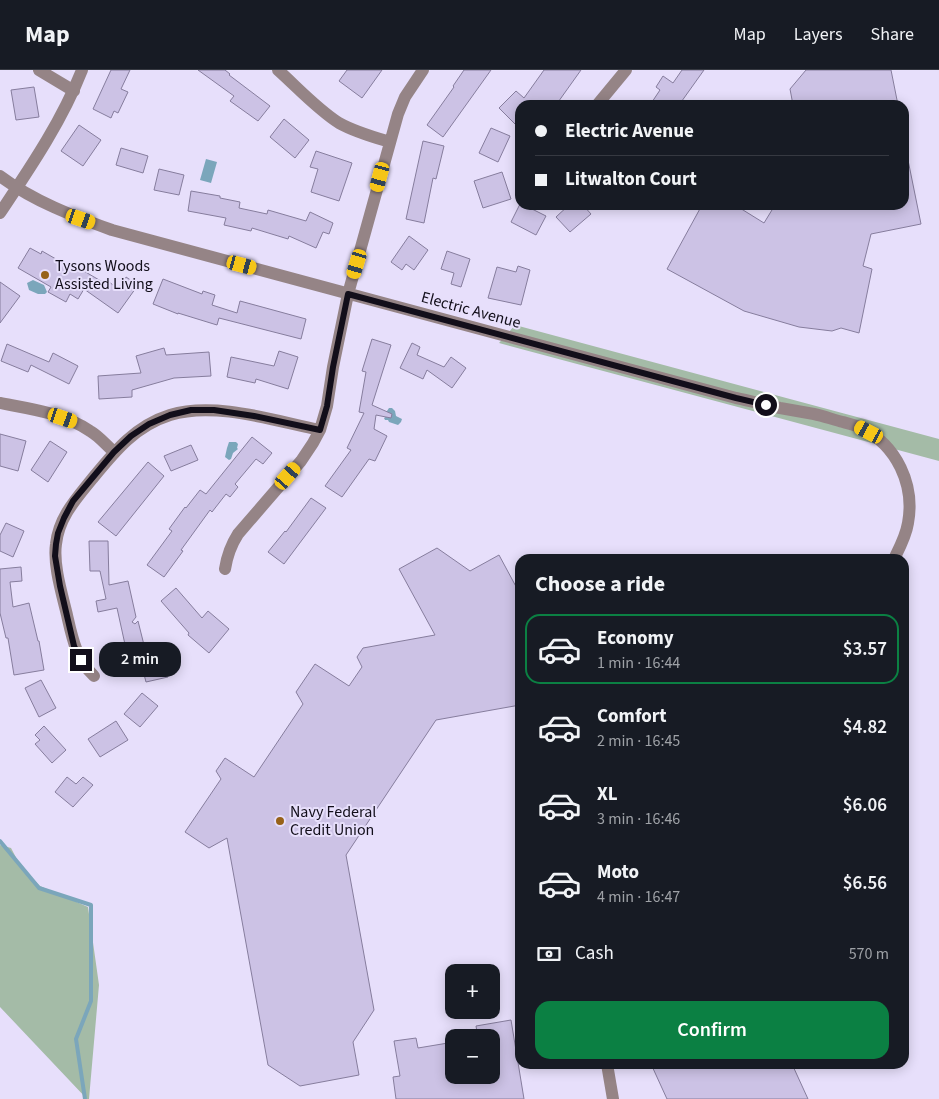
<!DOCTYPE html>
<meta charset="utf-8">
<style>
body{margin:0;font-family:"Source Sans 3",sans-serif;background:#20242c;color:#f1f3f6;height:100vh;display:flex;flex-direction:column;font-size:19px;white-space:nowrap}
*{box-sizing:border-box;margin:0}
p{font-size:16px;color:#9ea1a6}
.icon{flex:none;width:28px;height:28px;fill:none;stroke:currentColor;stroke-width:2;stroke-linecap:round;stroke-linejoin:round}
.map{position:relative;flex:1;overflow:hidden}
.details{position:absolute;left:515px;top:484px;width:394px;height:515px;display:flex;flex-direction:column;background:#171b24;border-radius:15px;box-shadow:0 2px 12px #0003}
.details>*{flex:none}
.guide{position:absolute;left:515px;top:30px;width:394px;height:110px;border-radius:15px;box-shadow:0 2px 12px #0003;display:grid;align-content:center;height:110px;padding:0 20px;background:#171b24}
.tools{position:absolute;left:445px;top:894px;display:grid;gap:10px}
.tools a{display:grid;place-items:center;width:55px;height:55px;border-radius:10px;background:#171b24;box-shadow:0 2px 12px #0003;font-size:25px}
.end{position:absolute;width:22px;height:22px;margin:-11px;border:6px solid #120e1a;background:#fff;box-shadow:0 0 0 2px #fff}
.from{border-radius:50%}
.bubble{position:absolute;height:35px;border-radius:15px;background:#171b24;box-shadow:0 2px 12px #0003;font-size:16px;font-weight:600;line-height:35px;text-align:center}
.car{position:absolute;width:15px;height:30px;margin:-15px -8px;border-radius:6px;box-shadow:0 0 4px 1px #0007;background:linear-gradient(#f5c518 24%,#345 0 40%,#f5c518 0 76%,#345 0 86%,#f5c518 0)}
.guide b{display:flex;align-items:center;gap:18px;height:48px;font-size:19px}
.guide b+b{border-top:1px solid #363941}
.guide i{width:12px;height:12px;background:#f1f3f6}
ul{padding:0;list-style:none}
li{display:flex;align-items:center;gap:15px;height:70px;margin:0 10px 8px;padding:0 10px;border:2px solid transparent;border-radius:15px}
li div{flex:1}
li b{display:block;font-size:19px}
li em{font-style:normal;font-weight:600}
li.active{border-color:#0b8043}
li>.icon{width:45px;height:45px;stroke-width:1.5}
h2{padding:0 20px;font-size:22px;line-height:60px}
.pay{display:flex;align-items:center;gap:12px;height:55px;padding:0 20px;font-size:19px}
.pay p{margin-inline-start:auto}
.primary-button{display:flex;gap:10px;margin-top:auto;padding:10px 20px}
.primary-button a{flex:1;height:58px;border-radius:15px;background:#0b8043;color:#fff;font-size:20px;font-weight:600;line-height:58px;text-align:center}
header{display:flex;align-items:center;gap:30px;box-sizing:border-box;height:70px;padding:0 25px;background:#171b24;border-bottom:1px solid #363941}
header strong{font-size:24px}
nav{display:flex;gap:28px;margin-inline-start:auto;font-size:18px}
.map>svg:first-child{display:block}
.green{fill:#a4bba7}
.water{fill:#7ba6bb}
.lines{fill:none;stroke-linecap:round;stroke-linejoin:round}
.stream{stroke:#7ba6bb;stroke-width:4}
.building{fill:#ccc2e5;stroke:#867d9d}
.minor{stroke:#958486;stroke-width:12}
.route{stroke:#120e1a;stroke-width:6}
.poi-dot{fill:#976219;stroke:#e7dffb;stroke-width:2}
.labels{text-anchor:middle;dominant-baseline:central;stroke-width:4;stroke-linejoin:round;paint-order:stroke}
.poi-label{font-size:16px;fill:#120e1a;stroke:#e7dffb;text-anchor:start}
.street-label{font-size:16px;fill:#120e1a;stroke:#e7dffb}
</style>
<header>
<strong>Map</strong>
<nav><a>Map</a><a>Layers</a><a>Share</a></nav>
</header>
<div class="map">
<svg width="939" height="1029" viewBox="0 0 939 1029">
<rect width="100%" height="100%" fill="#e7dffb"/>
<path class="green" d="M515,255L939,369V391L499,273Z
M0,775L11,778L21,797L40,816L88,837L99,915L89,1029H87L0,937Z"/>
<path class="water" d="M206,89L217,92L211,113L200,110Z
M33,210L44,215L47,222L45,224H38L29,220L27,213Z
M389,338H392L395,341L396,346L402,349L401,352L398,355L389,352L388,350H385L384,348L387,346V341Z
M229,372H236L238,374L237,378L238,379L233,383L231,389L229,390L225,387L227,378Z"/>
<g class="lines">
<path class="stream" d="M0,771L39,818L91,835V931L76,969L85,1029"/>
</g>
<path class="building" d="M111,0H130L121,19L128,22L118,43L114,41L111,48L93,39Z
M198,0H225L230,4L229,5L270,36L258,51L230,31L234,26Z
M347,0H382L362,28L339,11Z
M464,0H491L443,67L427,55L454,17L453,16Z
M544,0H581L556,35H520V59L499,38L516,21L524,28Z
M682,0H704L679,35H650L660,20L656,17L663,6L673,13Z
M806,0H891L898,35H793L790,19Z
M34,17L39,47L16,50L11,20Z
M284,49L309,70L295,88L270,67Z
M79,55L101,70L83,96L61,81Z
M491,58L510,66L498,92L479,83Z
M423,71L444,76L436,109L433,108L424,153L406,149Z
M121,78L148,86L143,103L116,95Z
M316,81L352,93L339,131L311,122L318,99L310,97Z
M904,90H908L921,154L871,164L863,196L872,199L859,263L841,258L832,261L799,257L744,241L667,199L702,135H710L716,139L718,135H735L764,153L775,135H904Z
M159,99L184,105L179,125L154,120Z
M502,102L511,129L483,138L474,111Z
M191,121L220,126V128L240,132L239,138L267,144L268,140L306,151L310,142L333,153L329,164L323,162L316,178L289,166L288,169L252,158L251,161L224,155L226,148L188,141Z
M520,134L524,135L546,146L536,165L511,152Z
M569,135H583L591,144L570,162L556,147Z
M409,166L428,180L414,200L406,194L402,200L391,192Z
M30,178L41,184L42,181L75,200L77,197L106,214L108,211L118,219L126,207L138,215L118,243L84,219L78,229L70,224L66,232L48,222L51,217L18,198Z
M447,181L470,189L461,217L451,214L454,203L441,199Z
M518,196L530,200L521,235L488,228L497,197L516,202Z
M163,209L202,224L203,221L215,225L212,235L237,243L240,231L306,249L301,269L219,248L217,255L178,243V244L153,234Z
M0,212L20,226L0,253Z
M372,269L391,275L372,335L392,344L391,348L376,345L374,359L387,366L375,391L369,389L342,427L325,416L351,380L347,378L364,343L359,342L366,302L362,301Z
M412,273L420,277L417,285L444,297L451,287L466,298L452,318L427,300L423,309L400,298Z
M7,274L49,292L53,283L78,296L69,314L31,295L28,302L1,291Z
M164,278L166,285L209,282L211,306L174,308L132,320V327L99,329L98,306L141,303L136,286Z
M279,281L298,287L288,319L256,309L255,313L227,307L231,287L274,296Z
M0,364L26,371L18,401L0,396Z
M252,367L272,383L263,394L256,389L235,414L238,417L230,427L226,424L212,442L210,440L181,480L183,481L164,507L147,495L172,461L169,459L185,437L186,438L200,420L206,424Z
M50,371L67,382L48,412L31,400Z
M191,375L198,390L171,401L164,386Z
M148,392L164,406L116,466L98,452Z
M311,428L326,438L284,494L268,482L285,461L286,462Z
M6,453L24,461L13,487L0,481V465Z
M89,471H108L109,515L128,511L136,547L132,552L135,554L138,551L144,575L126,579L117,538L98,542L96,531L106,529L100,501H90Z
M437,478L470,501L499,485L520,524V635L436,650L346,785L374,940L353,972L359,1005L300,1016L268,995L227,768L209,778L185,762L221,709L216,701L225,688L254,707L303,634L296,622L315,594L349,616L362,597L357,587L363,578L435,565L399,499Z
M21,497L22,511L10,512L13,537L29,533L38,571H39L44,600L14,605L8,568H6L0,543V499Z
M176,518L202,548L208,541L229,559L209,583L188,565L189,563L161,531Z
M161,579L168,607L146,612L139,585Z
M41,610L56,638L39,647L25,618Z
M142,623L158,636L140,657L124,644Z
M116,651L128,670L100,687L88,669Z
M44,656L66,680L52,693L35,674L40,670L35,665Z
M67,707L76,714L83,707L93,715L73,737L55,722Z
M511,950L524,1029H396L393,1007L400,1006L394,971L416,968L418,978L454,972V1005H491V968H478L476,956Z
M651,994H792L808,1029H667Z"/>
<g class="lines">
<path class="minor" d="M39,0L74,21
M278,0C297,17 317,39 339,53C355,62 373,67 390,72
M597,35L626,0
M0,106C33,131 73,146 112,160L736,328C751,331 765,335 780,338C791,340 803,342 814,344C824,346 834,350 843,352C849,354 856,355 861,358C897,375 915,415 908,453C906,466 900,477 894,489
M0,143C30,98 62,51 82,0
M0,333C31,339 63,343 90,361C99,366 106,375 114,382
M225,499C227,486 231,475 238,464L301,391L313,373L320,360L327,336L333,297L348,224L398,44L405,27L423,0
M94,606C76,589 72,567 67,545C62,524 53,495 56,474C59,447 76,429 92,409C115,381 135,356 170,345C215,331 275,351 320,360
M607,994L613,1029"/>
</g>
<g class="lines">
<path class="route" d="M81,590L74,576L60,516L55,486L56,474L58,463L64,448L73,431L114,382L131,366L149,354L170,345L191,340H214L254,346L320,360L327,336L333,297L348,224L736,328L766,335"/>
</g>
<g class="poi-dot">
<circle cx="45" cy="205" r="5"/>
<circle cx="280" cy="751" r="5"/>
</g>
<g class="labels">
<g class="poi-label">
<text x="55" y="196">Tysons Woods<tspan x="55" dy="18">Assisted Living</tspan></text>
<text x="290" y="742">Navy Federal<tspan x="290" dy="18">Credit Union</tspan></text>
</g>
<g class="street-label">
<text transform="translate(471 240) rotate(15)">Electric Avenue</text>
</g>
</g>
</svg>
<div class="tools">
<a>+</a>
<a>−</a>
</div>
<i class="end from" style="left:766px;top:335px"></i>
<i class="end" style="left:81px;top:590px"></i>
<div class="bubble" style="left:99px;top:572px;width:82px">2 min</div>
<i class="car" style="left:380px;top:107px;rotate:195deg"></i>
<i class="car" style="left:81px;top:149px;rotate:109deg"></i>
<i class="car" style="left:357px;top:194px;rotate:197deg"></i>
<i class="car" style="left:242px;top:195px;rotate:105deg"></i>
<i class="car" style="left:63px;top:348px;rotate:109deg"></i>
<i class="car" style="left:869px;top:362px;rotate:298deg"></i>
<i class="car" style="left:288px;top:406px;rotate:41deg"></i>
<div class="guide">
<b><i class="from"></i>Electric Avenue</b>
<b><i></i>Litwalton Court</b>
</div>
<section class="details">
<h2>Choose a ride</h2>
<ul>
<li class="active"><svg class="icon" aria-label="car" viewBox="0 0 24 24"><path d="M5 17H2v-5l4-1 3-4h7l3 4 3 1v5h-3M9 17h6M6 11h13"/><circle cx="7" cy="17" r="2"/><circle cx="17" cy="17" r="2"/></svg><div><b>Economy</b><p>1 min · 16:44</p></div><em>$3.57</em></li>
<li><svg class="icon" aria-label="car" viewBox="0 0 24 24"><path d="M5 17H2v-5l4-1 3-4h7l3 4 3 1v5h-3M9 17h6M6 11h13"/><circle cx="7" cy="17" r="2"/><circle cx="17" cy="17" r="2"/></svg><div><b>Comfort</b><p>2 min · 16:45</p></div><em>$4.82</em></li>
<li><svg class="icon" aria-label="car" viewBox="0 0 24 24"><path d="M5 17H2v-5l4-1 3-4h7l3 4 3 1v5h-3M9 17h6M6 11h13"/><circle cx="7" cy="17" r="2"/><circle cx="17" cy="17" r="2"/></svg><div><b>XL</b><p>3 min · 16:46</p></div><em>$6.06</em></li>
<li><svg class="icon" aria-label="car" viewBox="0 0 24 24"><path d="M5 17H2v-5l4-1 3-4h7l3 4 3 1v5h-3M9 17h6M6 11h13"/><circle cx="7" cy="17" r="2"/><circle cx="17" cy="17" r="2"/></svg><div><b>Moto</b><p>4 min · 16:47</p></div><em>$6.56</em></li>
</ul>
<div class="pay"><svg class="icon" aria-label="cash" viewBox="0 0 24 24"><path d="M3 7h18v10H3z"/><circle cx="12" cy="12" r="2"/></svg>Cash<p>570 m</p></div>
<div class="primary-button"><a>Confirm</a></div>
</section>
</div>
